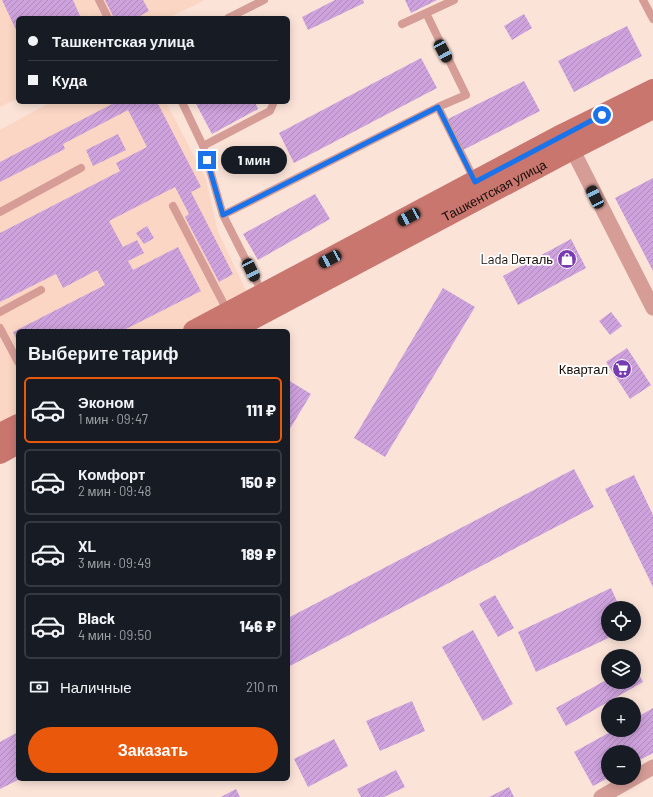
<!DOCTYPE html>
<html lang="ru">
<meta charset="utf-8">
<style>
body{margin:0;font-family:Barlow,sans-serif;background:#242831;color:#f1f3f6;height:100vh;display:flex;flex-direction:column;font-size:15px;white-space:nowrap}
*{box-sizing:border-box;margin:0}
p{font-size:13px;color:#9ea1a6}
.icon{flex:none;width:22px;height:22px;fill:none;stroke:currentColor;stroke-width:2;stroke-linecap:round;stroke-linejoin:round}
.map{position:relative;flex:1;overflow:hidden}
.panel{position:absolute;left:16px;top:329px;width:274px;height:452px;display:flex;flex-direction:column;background:#171b24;border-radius:6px;box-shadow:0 2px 10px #0003}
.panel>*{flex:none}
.banner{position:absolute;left:16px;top:16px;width:274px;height:88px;border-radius:6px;box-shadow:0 2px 10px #0003;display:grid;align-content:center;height:88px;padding:0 12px;background:#171b24}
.tools{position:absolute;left:601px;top:601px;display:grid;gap:8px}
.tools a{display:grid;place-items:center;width:40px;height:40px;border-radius:50%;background:#171b24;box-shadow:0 2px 10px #0003;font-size:20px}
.end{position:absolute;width:18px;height:18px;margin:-9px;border:5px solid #1a73e8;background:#fff;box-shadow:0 0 0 2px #fff}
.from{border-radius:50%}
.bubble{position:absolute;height:28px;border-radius:14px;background:#171b24;box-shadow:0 2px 10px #0003;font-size:13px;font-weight:800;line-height:28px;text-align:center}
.car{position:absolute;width:12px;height:24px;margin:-12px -6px;border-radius:5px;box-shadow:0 0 3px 1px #0007;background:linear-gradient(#222 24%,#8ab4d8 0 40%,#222 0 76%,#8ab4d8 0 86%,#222 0)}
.banner b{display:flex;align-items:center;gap:14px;height:38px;font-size:15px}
.banner b+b{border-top:1px solid #363941}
.banner i{width:10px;height:10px;background:#f1f3f6}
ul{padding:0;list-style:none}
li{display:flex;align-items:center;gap:12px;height:66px;margin:0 8px 6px;padding:0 4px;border:2px solid #363941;border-radius:6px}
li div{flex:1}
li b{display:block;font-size:15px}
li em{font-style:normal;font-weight:800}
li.selected{border-color:#ea580c}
li>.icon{width:36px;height:36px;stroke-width:1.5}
h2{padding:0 12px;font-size:18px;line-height:48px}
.pay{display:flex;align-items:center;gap:10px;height:44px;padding:0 12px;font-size:15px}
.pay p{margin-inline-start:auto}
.primary-button{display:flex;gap:8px;margin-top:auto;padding:8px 12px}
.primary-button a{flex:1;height:46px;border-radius:24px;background:#ea580c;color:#fff;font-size:16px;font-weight:800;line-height:46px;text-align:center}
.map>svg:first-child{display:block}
.built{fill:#fbd6c4}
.building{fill:url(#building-hatch)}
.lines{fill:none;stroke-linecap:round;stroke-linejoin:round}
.service{stroke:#d69d97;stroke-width:8}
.minor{stroke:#d69d97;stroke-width:15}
.secondary{stroke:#c9766f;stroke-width:22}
.route{stroke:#1a73e8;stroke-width:5}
.labels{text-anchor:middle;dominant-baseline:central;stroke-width:3.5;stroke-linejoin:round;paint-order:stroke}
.street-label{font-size:13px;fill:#160c08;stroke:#fff}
.poi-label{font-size:13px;fill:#160c08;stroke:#fff;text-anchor:end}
</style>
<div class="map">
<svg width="653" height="797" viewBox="0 0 653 797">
<defs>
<pattern id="building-hatch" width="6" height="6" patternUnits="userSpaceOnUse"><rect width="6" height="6" fill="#cea2dc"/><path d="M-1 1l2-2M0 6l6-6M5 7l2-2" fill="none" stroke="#b08abb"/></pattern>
</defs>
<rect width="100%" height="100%" fill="#fbe3d8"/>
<path class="built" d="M0,0H205L168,18H92L86,7L91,18H18V98L0,107Z
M51,102H166L206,179L218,232L252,303L195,331H18V428L0,438V130Z"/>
<path class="building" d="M2,0H73L81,18H18V34Z
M105,0H143L149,11L136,18H114Z
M335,0H363L364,3L308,30L302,17Z
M405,0H437L411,13Z
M524,14L532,28L512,40L504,26Z
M627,26L642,56L574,92L558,61Z
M421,58L437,88L294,163L279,133Z
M524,81L540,111L463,150L448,119Z
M116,102H157L201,187L191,192L233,274L219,282L185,217L189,214L175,187L109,221L123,247L137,240L144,253L128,261L133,270L178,247L201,291L122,331H18V343L13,332L105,285L97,270L63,288L56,274L0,302V233L120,171L116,163L147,147L128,110L63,144L65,149L0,182V162Z
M195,102H255L258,109L212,134Z
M118,134L126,150L93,166L86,150Z
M653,178V271L615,198Z
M315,194L330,219L258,260L243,234Z
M147,226L154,238L144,244L136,233Z
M571,239L586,268L518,305L503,276Z
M443,288L475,307L385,457L354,438Z
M611,312L622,326L610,335L599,321Z
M627,348L651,385L630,399L606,362Z
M288,380L311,394L288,432Z
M574,469L594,507L288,667V618Z
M634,475L653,515V587L605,489Z
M611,588L620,608H608V634H617L536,672L518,632Z
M495,595L514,628L498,637L479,604Z
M473,630L513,704L483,721L442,647Z
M634,665L643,682L566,726L556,708L608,679V682H634Z
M412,701L425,731L380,751L366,721Z
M653,708V753L634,763V752H608V778L593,786L574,752L614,730H634V719Z
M18,732V780L0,789V742Z
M334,739L348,766L308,787L294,759Z
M396,770L405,787L384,797H361L357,789Z
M509,787L514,797H489Z
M236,789L240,797H221Z"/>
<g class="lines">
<path class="service" d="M99,0L108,18
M643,0L653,19
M228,18L236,14
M238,18L236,14L264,0
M402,24L426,13
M182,102L203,146L223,215
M438,107L475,181
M203,146L270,111L274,102
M173,206L228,312
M0,212L81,168
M263,294L223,215L438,107L466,95L426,13L454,0
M0,312L41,290
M0,328L18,362"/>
<path class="minor" d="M568,141L653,308
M601,797L653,767"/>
<g class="secondary">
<path d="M194,331L564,134L653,90"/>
<path id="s1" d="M229,331L572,149L653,108"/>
<path d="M0,434L18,425"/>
<path d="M0,453L18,443"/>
</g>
</g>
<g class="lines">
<path class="route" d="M207,160L223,215L438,107L475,182L602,115"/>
</g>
<defs>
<symbol id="shop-disc" viewBox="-11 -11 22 22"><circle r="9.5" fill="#783bb1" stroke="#fff"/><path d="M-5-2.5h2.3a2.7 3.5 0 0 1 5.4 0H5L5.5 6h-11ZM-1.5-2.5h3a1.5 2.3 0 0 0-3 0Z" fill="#fff"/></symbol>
<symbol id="supermarket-disc" viewBox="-11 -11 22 22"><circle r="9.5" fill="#783bb1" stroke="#fff"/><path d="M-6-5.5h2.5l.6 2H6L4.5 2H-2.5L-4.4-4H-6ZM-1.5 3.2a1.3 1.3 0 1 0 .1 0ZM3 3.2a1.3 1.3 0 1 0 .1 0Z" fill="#fff"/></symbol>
</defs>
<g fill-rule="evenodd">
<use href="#shop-disc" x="556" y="248" width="22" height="22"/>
<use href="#supermarket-disc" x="611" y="358" width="22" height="22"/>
</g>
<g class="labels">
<g class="street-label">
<text stroke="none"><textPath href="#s1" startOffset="300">Ташкентская улица</textPath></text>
</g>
<g class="poi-label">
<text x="553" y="259">Lada Dеталь</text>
<text x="608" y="369">Квартал</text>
</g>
</g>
</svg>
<div class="tools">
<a><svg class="icon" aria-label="locate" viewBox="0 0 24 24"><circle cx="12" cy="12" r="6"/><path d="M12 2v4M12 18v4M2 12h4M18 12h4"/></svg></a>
<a><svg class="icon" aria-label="layers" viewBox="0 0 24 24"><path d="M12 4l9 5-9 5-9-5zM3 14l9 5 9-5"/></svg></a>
<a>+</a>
<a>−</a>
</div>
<i class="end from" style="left:602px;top:115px"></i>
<i class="end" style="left:207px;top:160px"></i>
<div class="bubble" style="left:221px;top:146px;width:66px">1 мин</div>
<i class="car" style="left:443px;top:51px;rotate:152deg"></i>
<i class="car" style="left:595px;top:197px;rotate:334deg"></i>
<i class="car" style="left:409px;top:217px;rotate:242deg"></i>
<i class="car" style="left:330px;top:259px;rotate:242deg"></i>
<i class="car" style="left:251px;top:270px;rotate:154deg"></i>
<div class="banner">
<b><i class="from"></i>Ташкентская улица</b>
<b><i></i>Куда</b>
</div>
<section class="panel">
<h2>Выберите тариф</h2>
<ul>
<li class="selected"><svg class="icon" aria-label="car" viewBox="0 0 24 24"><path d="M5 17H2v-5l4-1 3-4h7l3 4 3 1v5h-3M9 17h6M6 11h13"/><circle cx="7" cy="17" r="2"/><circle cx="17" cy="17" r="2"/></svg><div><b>Эконом</b><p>1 мин · 09:47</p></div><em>111 ₽</em></li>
<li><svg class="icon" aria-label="car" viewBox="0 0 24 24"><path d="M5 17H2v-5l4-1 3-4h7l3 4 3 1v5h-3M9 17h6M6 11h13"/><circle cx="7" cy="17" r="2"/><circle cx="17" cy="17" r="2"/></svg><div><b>Комфорт</b><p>2 мин · 09:48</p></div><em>150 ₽</em></li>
<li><svg class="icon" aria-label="car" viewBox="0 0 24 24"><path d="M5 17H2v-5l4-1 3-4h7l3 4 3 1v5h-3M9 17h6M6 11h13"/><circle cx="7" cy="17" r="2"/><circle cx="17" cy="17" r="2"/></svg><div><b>XL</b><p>3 мин · 09:49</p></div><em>189 ₽</em></li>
<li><svg class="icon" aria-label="car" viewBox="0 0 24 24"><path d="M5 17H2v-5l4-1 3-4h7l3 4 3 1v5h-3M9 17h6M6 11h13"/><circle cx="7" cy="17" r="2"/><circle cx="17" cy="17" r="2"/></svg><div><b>Black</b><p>4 мин · 09:50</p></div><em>146 ₽</em></li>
</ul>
<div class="pay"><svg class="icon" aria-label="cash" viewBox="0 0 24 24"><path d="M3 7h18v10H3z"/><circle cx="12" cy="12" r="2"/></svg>Наличные<p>210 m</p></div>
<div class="primary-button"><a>Заказать</a></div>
</section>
</div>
